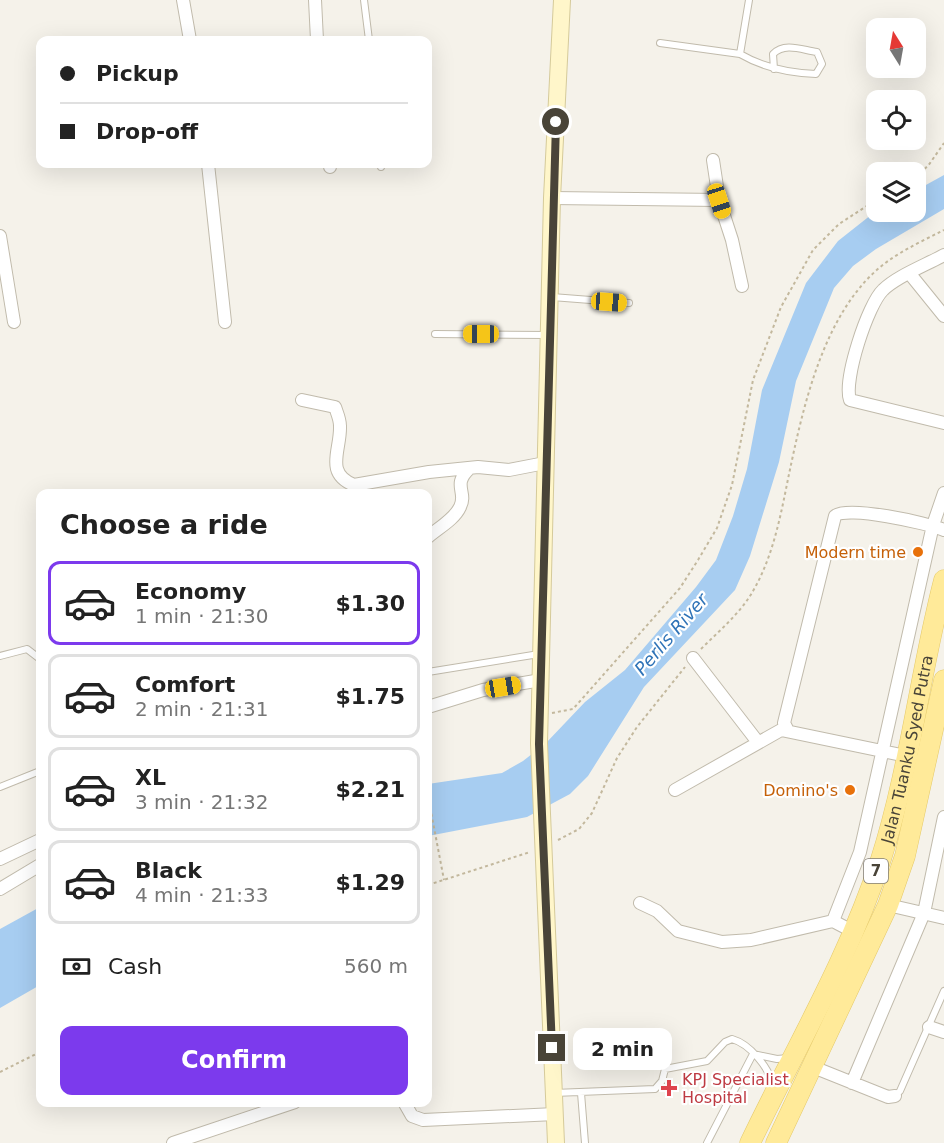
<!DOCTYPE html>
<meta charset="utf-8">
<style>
body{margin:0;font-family:"DejaVu Sans",sans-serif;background:#f2f2f2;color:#222;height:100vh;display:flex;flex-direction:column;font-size:22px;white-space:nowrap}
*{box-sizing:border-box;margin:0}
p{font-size:20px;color:#767676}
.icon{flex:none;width:33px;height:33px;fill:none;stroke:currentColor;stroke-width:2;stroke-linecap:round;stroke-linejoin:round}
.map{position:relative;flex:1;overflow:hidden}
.details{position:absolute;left:36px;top:489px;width:396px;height:618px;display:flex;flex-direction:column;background:#fff;border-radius:12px;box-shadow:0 6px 24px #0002}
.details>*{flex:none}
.hud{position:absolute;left:36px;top:36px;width:396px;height:132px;border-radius:12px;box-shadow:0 6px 24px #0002;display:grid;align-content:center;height:132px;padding:0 24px;background:#fff}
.needle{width:39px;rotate:349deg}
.fabs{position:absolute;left:866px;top:18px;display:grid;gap:12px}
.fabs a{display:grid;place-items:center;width:60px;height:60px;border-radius:12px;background:#fff;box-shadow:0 6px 24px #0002;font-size:30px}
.end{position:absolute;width:27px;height:27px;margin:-14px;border:8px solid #494438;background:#fff;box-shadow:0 0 0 3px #fff}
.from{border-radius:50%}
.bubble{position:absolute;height:42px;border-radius:12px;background:#fff;box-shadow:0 6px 24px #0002;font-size:20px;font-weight:800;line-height:42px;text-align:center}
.car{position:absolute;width:18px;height:36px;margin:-18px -9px;border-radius:8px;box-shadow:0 0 4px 2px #0007;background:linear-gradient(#f5c518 24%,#345 0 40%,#f5c518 0 76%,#345 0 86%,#f5c518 0)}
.hud b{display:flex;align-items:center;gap:21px;height:57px;font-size:22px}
.hud b+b{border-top:2px solid #e0e0e0}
.hud i{width:15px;height:15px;background:#222}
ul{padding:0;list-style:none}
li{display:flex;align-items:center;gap:18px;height:84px;margin:0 12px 9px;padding:0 12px;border:3px solid #e0e0e0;border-radius:12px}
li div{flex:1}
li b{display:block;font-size:22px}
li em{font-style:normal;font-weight:800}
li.on{border-color:#7c3aed}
li>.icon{width:54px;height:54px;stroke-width:1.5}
h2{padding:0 24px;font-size:27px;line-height:72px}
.pay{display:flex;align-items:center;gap:15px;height:66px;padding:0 24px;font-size:22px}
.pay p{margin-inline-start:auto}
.button{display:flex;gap:12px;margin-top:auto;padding:12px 24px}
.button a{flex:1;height:69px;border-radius:12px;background:#7c3aed;color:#fff;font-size:24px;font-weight:800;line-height:69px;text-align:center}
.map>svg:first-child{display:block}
.water{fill:#a7cdf1}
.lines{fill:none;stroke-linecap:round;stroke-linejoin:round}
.lane-casing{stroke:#c1bbac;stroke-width:8}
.street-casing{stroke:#c1bbac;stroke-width:14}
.secondary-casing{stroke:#d5ca9a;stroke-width:18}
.primary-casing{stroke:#e5c968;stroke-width:21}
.path{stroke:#c3b89d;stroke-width:2;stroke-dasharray:3 3;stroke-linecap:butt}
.lane{stroke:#fff;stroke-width:6}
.street{stroke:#fff;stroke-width:12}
.secondary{stroke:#fff6ca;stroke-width:16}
.primary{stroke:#ffea99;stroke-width:20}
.route{stroke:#494438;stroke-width:8}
.food-dot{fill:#e8710a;stroke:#fff;stroke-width:2}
.health-dot{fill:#e0444e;stroke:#fff;stroke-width:2}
.labels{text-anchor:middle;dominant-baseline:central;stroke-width:4.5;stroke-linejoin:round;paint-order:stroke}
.shield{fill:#fff;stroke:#807c74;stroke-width:1.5}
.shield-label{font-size:15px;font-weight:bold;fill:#494438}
.food-label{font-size:16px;fill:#c56008;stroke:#fff;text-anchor:end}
.street-label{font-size:16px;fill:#494438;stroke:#fff}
.health-label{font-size:16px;fill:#be3a42;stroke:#fff;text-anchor:start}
.water-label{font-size:18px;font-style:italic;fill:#2f73b7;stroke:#fff}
</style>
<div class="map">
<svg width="944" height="1143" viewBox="0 0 944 1143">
<rect width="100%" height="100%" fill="#f5f2ea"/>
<path class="water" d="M944,175V209L876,249L853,266L834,288L796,381L779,462L750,556L735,590L644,687L588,776L570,794L527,817L428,836V784L502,773L523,761L546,743L585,702L625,670L696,587L716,560L733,516L747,469L762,390L806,283L838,241L876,211L915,212V191Z
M40,907V985L0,1008V929Z"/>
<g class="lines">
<defs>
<path id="lane" d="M364,0L369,40
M660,43L740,54L749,0
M740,54C764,68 788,73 816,74L822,64L817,52C802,50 785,42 773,54L774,69
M381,164V167
M552,297L629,303
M435,334L548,335
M0,656L27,649L40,659
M428,672L539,654
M0,787L40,771
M753,1054L777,1059L788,1058
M554,1093L655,1089L662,1081L665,1069L707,1061L725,1042L732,1039C750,1044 768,1067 773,1084
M581,1093L585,1143
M895,1096L900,1091L944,991
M707,1143L753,1054"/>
<path id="street" d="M183,0L190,40
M315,0L317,40
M713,160L719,200
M208,164L225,322
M330,164V167
M552,198L719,200L732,240L742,286
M0,236L14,322
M944,255C926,265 897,276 883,290C868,304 843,380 850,400L944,423
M910,274L944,316
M302,400L335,407C337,413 340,419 340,426C341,450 324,473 354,485L429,472L478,467L509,470L545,463
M428,537C438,528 454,520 460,507C468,492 451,485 470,468
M693,658L757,741
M428,707L483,690L541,680
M787,729L784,723L835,516C845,505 928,523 944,530
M675,790L781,730L911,757
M0,859L40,840
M0,889L40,865
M640,903L657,911L678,931L722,942L751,940L833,921L854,932
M888,905L944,918
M833,921L860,852L933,525L944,493
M929,1027L944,1032
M813,1067L888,1097L895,1096
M852,1083L924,913L944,817
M404,1102L412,1116L423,1120L555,1114
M173,1143L295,1102"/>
<path id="secondary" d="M556,1143L539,743L552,198L562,0"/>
<g id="primary">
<path id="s1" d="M750,1143C795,1049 849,958 881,859C910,768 920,672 944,580"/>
<path d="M776,1143L888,905L905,856L944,680"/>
</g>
</defs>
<use href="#lane" class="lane-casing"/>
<use href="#street" class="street-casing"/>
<use href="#secondary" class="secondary-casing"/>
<use href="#primary" class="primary-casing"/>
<path class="path" d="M915,176L928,166L944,143
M701,649C718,632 737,616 750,596C772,561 780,519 788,479C803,407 824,307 888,261C905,249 926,239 944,230
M552,713L573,709L680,588L698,560L717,528L732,485L753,380L781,307L813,250L839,224L876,200
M428,796L444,880
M558,840L579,829L592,813L617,758L637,727L685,667
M428,885L530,852
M0,1072L40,1052"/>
<use href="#lane" class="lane"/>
<use href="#street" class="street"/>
<use href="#secondary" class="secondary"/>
<use href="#primary" class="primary"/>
</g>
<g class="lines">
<path class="route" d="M552,1048L539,744L556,122"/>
</g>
<g class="food-dot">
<circle cx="918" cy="552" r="6"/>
<circle cx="850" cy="790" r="6"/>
</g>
<path class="health-dot" d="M666 1079h6v6h6v6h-6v6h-6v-6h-6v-6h6z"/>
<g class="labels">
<rect class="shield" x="864" y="859" width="24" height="24" rx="4.5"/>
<g class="shield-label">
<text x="876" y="871">7</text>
</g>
<g class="food-label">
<text x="906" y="552">Modern time</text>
<text x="838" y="790">Domino's</text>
</g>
<g class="street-label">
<text stroke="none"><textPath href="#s1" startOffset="426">Jalan Tuanku Syed Putra</textPath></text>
</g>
<g class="health-label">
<text x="682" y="1079">KPJ Specialist<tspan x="682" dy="18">Hospital</tspan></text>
</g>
<g class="water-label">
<text transform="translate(671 634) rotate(-49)">Perlis River</text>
</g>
</g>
</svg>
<div class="fabs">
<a><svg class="needle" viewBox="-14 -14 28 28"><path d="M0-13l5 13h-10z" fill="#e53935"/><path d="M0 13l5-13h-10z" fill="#767676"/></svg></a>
<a><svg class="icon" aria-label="locate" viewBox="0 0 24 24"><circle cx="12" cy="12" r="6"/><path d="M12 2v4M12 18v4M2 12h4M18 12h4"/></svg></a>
<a><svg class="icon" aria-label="layers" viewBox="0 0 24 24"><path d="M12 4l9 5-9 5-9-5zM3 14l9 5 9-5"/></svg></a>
</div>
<i class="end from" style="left:556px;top:122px"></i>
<i class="end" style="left:552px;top:1048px"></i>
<div class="bubble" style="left:573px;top:1028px;width:99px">2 min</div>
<i class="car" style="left:719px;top:201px;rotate:162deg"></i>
<i class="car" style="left:609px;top:302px;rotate:94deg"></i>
<i class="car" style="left:481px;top:334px;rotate:270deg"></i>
<i class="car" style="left:503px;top:687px;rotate:80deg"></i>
<div class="hud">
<b><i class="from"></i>Pickup</b>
<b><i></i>Drop-off</b>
</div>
<section class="details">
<h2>Choose a ride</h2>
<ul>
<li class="on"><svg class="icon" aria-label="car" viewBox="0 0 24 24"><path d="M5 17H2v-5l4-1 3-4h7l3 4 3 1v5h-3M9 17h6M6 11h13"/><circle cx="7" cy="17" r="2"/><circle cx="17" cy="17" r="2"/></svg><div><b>Economy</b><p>1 min · 21:30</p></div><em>$1.30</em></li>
<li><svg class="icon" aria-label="car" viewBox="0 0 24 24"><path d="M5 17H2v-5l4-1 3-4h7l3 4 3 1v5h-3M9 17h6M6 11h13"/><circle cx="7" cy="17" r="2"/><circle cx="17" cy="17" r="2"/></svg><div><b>Comfort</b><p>2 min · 21:31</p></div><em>$1.75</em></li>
<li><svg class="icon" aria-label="car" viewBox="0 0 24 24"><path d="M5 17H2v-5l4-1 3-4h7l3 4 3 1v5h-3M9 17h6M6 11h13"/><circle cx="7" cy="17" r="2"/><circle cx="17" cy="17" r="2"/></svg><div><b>XL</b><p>3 min · 21:32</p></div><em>$2.21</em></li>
<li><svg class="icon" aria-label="car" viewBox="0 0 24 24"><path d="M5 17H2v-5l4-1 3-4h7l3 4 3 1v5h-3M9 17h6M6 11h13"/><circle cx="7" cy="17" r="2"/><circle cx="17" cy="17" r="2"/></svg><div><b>Black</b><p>4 min · 21:33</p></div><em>$1.29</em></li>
</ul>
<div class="pay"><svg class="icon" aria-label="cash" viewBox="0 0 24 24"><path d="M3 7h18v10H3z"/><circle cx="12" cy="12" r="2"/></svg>Cash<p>560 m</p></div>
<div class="button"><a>Confirm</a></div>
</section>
</div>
